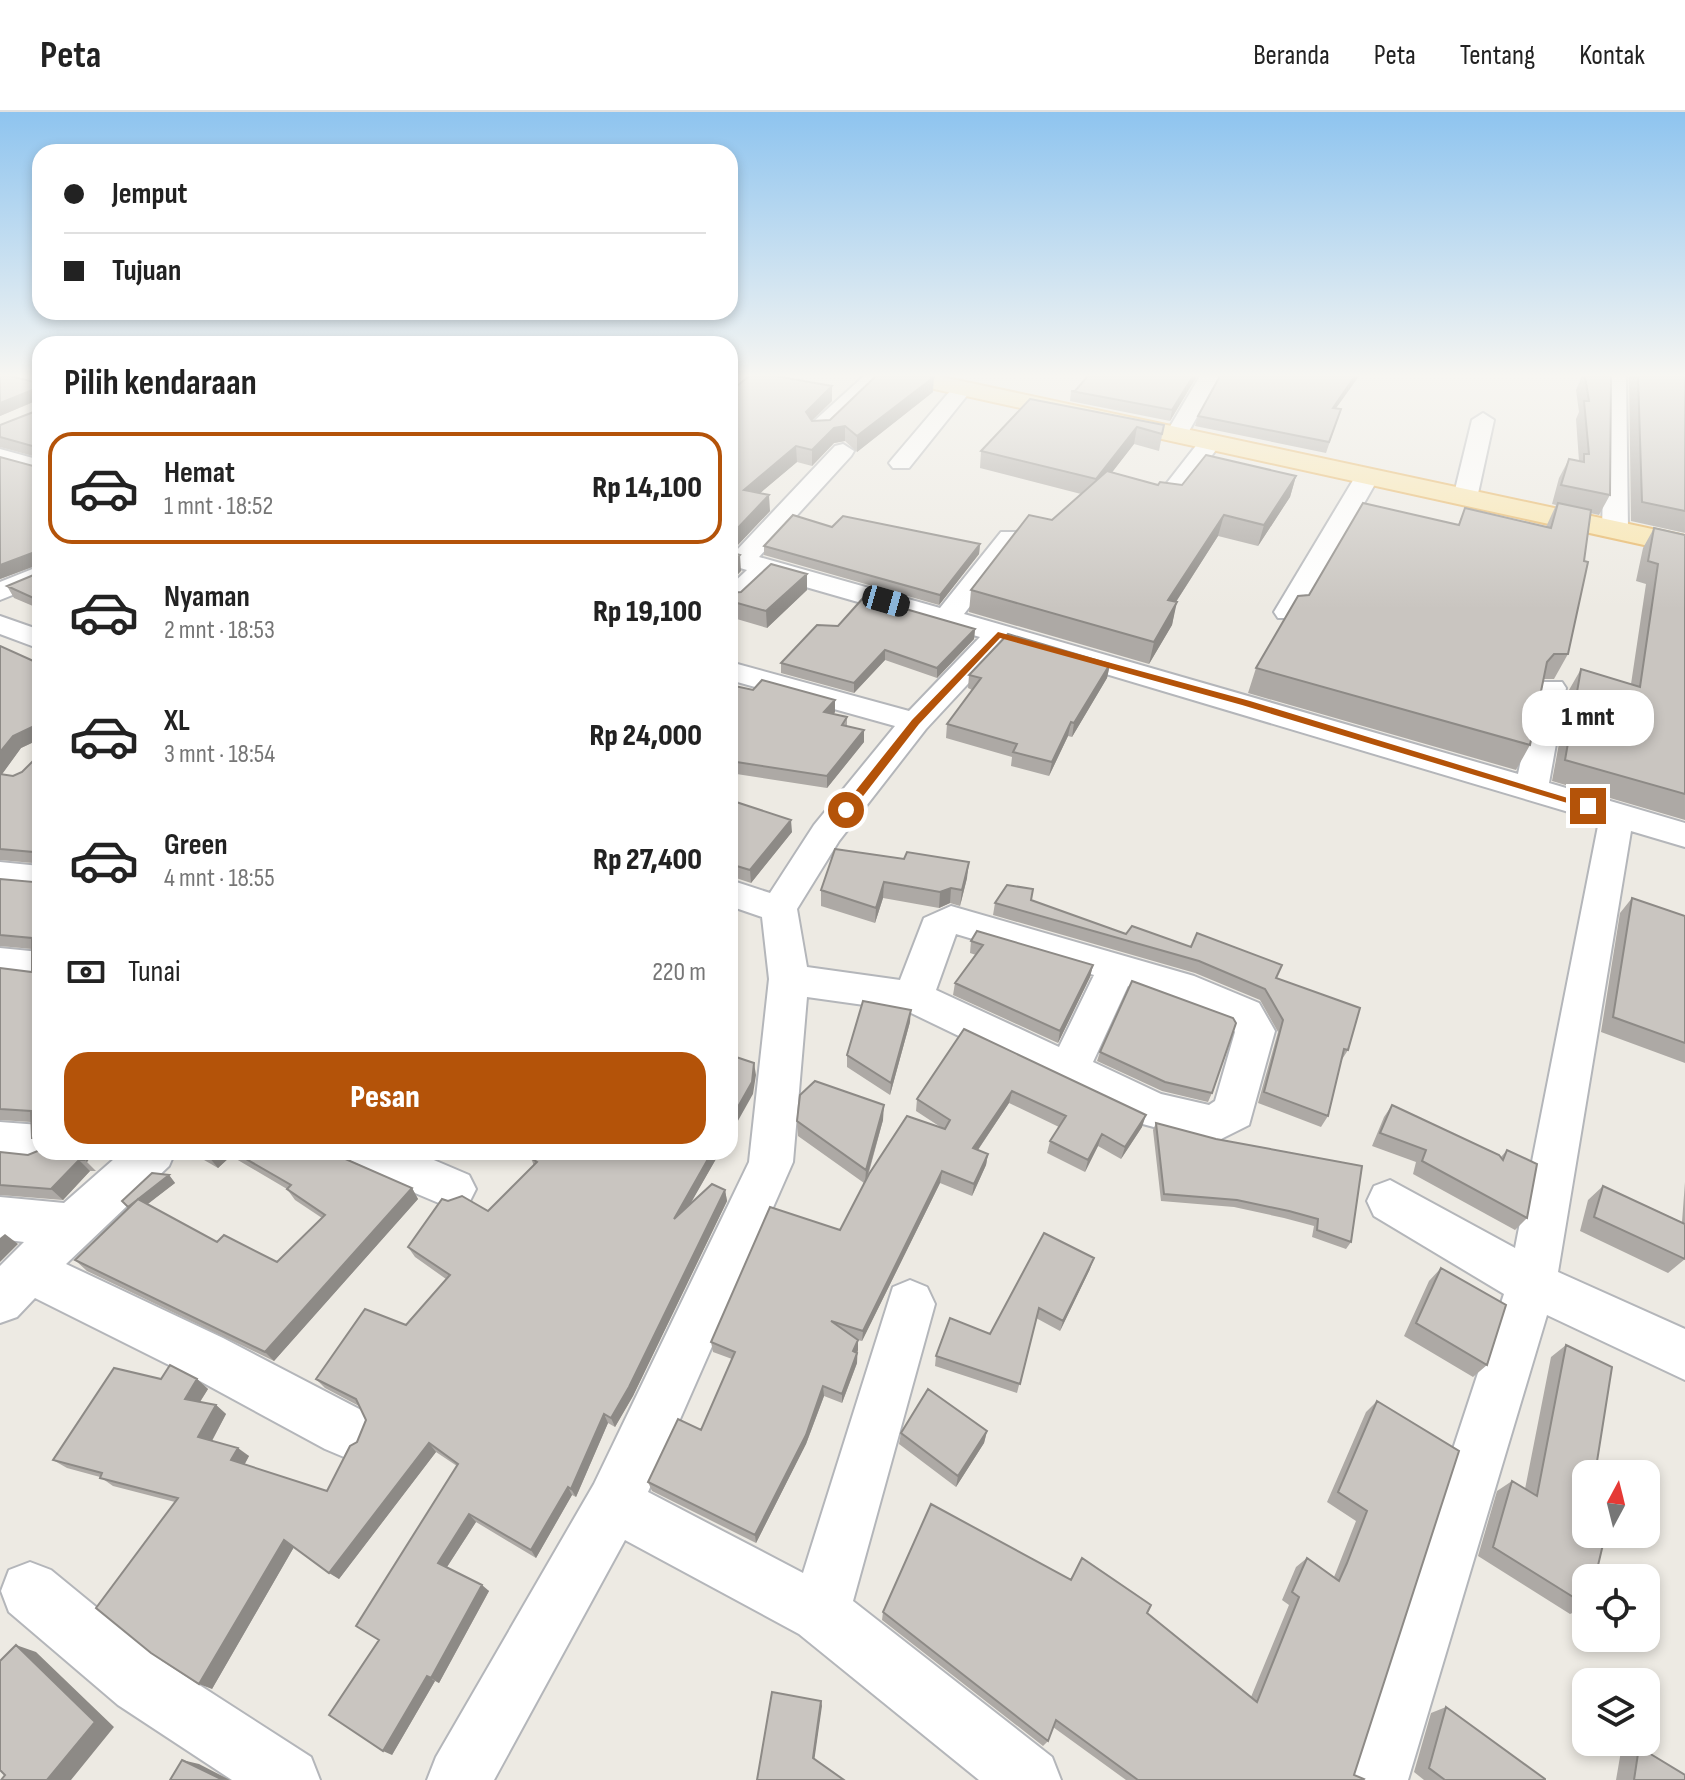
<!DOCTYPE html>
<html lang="id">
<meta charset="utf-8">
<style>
body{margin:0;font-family:"Sofia Sans Condensed",sans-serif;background:#f6f6f6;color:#222;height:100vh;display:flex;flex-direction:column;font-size:30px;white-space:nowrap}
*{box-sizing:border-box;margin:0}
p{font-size:26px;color:#767676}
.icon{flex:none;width:44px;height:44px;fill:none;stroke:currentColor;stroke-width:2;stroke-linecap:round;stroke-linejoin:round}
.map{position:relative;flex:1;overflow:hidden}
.details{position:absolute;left:32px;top:224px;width:706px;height:824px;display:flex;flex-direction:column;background:#fff;border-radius:24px;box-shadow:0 4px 12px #0003}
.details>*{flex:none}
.guide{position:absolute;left:32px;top:32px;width:706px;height:176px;border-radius:24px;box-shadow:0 4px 12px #0003;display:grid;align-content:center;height:176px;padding:0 32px;background:#fff}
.needle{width:52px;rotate:7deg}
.tools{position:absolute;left:1572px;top:1348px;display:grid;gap:16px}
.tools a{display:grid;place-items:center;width:88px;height:88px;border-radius:16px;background:#fff;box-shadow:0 4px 12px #0003;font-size:40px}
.end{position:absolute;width:36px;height:36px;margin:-18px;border:10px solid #b45309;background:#fff;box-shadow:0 0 0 4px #fff}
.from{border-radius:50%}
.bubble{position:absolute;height:56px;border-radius:24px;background:#fff;box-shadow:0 4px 12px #0003;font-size:26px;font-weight:800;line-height:56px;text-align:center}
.car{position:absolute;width:24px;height:48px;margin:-24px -12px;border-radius:10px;box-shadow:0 0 6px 2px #0007;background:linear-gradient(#222 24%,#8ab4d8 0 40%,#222 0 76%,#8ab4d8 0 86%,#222 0)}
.guide b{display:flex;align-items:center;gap:28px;height:76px;font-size:30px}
.guide b+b{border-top:2px solid #e0e0e0}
.guide i{width:20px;height:20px;background:#222}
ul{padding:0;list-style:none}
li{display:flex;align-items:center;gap:24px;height:112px;margin:0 16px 12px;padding:0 16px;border:4px solid transparent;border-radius:24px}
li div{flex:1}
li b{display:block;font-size:30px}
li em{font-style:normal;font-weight:800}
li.current{border-color:#b45309}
li>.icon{width:72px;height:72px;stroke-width:1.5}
h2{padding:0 32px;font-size:36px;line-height:96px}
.pay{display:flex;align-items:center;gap:20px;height:88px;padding:0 32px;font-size:30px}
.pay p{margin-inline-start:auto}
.action{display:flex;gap:16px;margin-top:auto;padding:16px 32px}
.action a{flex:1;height:92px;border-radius:24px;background:#b45309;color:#fff;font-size:32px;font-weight:800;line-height:92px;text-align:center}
header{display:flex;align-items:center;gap:48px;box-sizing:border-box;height:112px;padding:0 40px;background:#fff;border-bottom:2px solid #e0e0e0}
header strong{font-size:38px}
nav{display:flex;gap:44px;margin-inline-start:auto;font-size:28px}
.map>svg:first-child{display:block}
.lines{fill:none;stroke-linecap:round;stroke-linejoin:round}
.minor-casing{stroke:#b4b6ba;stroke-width:4}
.major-casing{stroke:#e7b563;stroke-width:4}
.minor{fill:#fff;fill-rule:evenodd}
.major{fill:#f9e5ad;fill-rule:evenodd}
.wall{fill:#ada9a5;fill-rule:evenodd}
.shaded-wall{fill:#8d8a86}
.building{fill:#c9c5c0;stroke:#8d8a86;stroke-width:2}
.route{fill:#b45309}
</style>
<header>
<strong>Peta</strong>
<nav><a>Beranda</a><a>Peta</a><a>Tentang</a><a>Kontak</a></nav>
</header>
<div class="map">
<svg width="1685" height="1668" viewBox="0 0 1685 1668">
<rect width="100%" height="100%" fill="#edeae3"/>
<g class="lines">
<defs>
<path id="minor" d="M864,264H885L828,321H812L809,316L812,311Z
M1200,264H1220L1184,328H1168L1165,323Z
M1606,264H1626L1628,417L1615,425L1602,417Z
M963,270L973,276L909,356H893L889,351L893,346L956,272Z
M1483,301L1494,308L1477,386L1465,393L1453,386L1472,308Z
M1210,324L1221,331L1177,391H1159L1156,386L1159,381L1202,326Z
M843,332L854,339L851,344L759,445L940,496L1001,420H1019L1023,425L964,502L1518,662L1536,576L1540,570H1562L1566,576L1549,671L1685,711V735L1631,719L1558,1160L1685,1217V1268L1547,1203L1408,1668H1344L1504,1182L1374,1104L1367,1089L1374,1074L1390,1068L1515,1136L1599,709L1005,532L926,617L839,729L797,797L807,855L900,868L924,806L951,794L1194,864L1259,891L1275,919L1249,1013L1213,1031L1139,1011L907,899L807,885L793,1050L648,1380L803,1461L893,1175L910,1168L927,1175L935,1192L853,1489L1052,1645L1061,1668H979L799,1522L625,1428L494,1668H427L436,1645L594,1372L749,1050L769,867L762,805L730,794V768L770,781L814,713L895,614L730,568V550L909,599L980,525L771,465L740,494L730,496V474L747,458L730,453V437L736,439L835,334ZM956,822L1094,863L1059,935L936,878ZM1128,874L1231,913L1235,920L1215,989L1209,993L1161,982L1093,950Z
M0,337L40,348V362L0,351Z
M1367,358L1379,365L1302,500L1298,506H1278L1274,500L1355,365Z
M40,454V472L0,488V470Z
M0,504L40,518V537L0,522Z
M0,750L40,754V780L0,776Z
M0,836L40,840V870L0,864Z
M0,1010L40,1013V1040H58L56,1045L40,1051L0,1048Z
M122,1040H175L169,1054L66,1152L223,1226L363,1299L371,1318L363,1337L344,1345L325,1337L187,1262L35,1186L17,1205L0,1211V1154L24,1130L0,1127V1085L64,1091Z
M345,1040H415L469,1063L476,1077L469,1091L453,1097L351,1054Z
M30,1450L51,1458L162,1549L311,1645L320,1668H232L118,1593L9,1500L1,1479L9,1458Z"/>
<path id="major" d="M895,264H938L1685,424V442L907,271Z"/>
</defs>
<use href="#minor" class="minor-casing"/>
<use href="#major" class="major-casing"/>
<use href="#minor" class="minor"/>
<use href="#major" class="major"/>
</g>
<path class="wall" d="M0,264L34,270L40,264V497L14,486L7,474L36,462L35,454L0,467L33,354L37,351V345L0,335V313L36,299V289L0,304Z
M1088,264H1197L1170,309L1070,289L1071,279H1075Z
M1220,264H1359L1336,296L1341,297L1326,341L1195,314L1198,304Z
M1582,264H1611L1610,383L1599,403L1590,401L1568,542L1554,567H1544L1530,633L1516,658L1248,581L1256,556L1309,483L1458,413L1465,396L1546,415L1556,393L1552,392L1559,366L1569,347L1579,349L1576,307L1579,300L1576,278Z
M1629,264H1685V421L1631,409Z
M730,274H832V289L812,309L830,308L933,280L857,340L845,329L834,331L812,354L797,350L760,381L770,399L735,436Z
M1030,287L1164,313L1159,339L1134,332L1112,360L1158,373H1182L1296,364L1290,385L1258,434L1218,424L1176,490L1172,513L1149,552L969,500L971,478L1081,382L980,356L981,339Z
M1654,416L1685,423V708L1552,669L1569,578L1581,557L1631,572L1646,472L1636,469L1643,436Z
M980,432L979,442L939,493L764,443V434Z
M807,478L767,516L730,505V481Z
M975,517L974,527L937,566L885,548L854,581L781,561V551Z
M0,534L40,552V1034L32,1026L31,1010L0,1008V856L32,860V837L0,834V767L33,770V751L0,748ZM34,630L35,647L22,660L13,664L2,662L21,636Z
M1110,552L1107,566L1072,625L1068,624L1049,664L1011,654L1012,645L946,626L947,612L972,578L968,576L969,563Z
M730,573L753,578L835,588V600L834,602L847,605V614L864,618V630L827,676L730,661Z
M730,688L792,720L751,771L730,764Z
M835,737L967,766L960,794L950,791L939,796L883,786L875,811L821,794V778Z
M1632,786L1685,804V951L1601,920L1620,801Z
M1031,788L1126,822L1276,866L1348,938L1341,949L1328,1004L1321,1015L1258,991L1278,920L1260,888L1195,861L993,803L995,791Z
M971,829L1093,853L1090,865L1058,931L953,883L955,871L976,843L970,841Z
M910,910L890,983L847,955V943Z
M964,917L1142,1015L1121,1047L1098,1034L1085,1060L1047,1041L1050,1029L1059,1015L1009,991L978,1038L988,1042L986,1053L972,1084L940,1071L862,1229L857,1228L858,1238L857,1251L842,1291L824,1284L806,1332L756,1431L652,1379L648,1370L701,1318L732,1247L713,1240L711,1230L840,1118L864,1071L798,1024L797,1009L883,1008L868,1064L942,1016L916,999L917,987Z
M1100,940L1212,981L1208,990L1162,979L1097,949Z
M1392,993L1501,1045L1507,1038L1527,1106L1515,1118L1413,1062L1416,1050L1372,1034L1384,1005Z
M1156,1011L1216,1027L1351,1130L1346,1137L1312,1125L1314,1114L1284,1106L1234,1095L1161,1089L1153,1018Z
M0,1040L28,1043L94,1040L87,1050L96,1059H90L63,1088L0,1083Z
M190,1040H344L347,1047L412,1076L418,1087L274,1249L87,1159L75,1148L169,1063L175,1071L147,1092L217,1130L277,1150L322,1106L295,1088L287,1077L231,1044L218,1056Z
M529,1040H720L691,1090L725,1078L727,1089L633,1284L615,1315L608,1311L576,1385L572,1383L536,1446L476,1410L447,1455L489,1479L439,1571L435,1569L392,1643L379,1528L457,1354L436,1340L339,1467L294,1435L212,1577L175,1390L113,1374L100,1365L67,1356L53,1348L161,1267H197L208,1277L200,1290L216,1293L226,1302L212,1329L249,1344L244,1353L327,1379L357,1330L366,1308L359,1294L325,1276L316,1267L406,1213L446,1167L415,1145L408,1135L488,1099L534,1054L531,1046L534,1042Z
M1685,1070V1147L1668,1161L1580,1119L1588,1088L1603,1074L1682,1110Z
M1441,1156L1487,1253L1473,1265L1404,1224L1429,1169Z
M1090,1157L1060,1219L1036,1206L1017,1281L935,1254L936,1244L990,1222Z
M1566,1233L1595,1362L1586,1422V1495L1570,1502L1478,1444L1497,1379L1512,1369L1525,1377L1551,1245Z
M1377,1289L1354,1663L1363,1668H1126L1053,1615L1048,1629L1043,1634L882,1508L883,1500L1070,1468L1082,1446L1147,1501L1251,1585L1289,1493L1282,1488L1296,1455L1307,1446L1334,1465L1336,1460L1356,1409L1327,1390L1366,1300Z
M987,1319L984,1331L956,1375L899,1332L901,1321Z
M1446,1595L1545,1668H1424L1414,1660L1431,1601Z
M1639,1635L1685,1668H1616L1621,1639Z"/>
<path class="shaded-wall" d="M1193,264H1197L1170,309L1172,298Z
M1355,264H1359L1329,306L1333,296Z
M934,265L933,280L857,340V324Z
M832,274V289L806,314V300Z
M35,277L40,287L0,304V291Z
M845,314V329L834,331L812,354V338L834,316Z
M1137,315L1134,332L1093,385L1096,367Z
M796,334L797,350L745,394L744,378Z
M1296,364L1290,385L1258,434L1264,413Z
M769,383L770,399L735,436H730V420Z
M1224,403L1218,424L1163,510L1168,488Z
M980,432L979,442L939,493L940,483Z
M35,440L40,452L0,467V453Z
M740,443L741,459L730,471V453Z
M807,462V478L767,516L766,499Z
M1177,490L1172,513L1149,552L1154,530Z
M975,517L974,527L937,566V556Z
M885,538V548L854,581V571Z
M1110,552L1107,566L1072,625L1074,611Z
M835,588V600L825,612L824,600Z
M1071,610L1068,624L1049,664L1052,650Z
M34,614L40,627L21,636L0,665V640L13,624Z
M864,618V630L827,676V664Z
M791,708L792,720L751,771L750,758Z
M969,750L967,766L960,794L962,778Z
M884,770L883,786L875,811L876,796Z
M951,776L950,791L939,796L940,780Z
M736,846L738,858L730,867V853Z
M1093,853L1090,865L1058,931L1060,919Z
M911,898L910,910L890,983L891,971Z
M754,951L756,963L753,982L730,1023V1009Z
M1012,979L1009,991L971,1048L973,1036Z
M884,993L883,1008L865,1072L866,1058Z
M1146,1003L1142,1015L1121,1047L1125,1035Z
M1102,1022L1098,1034L1085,1060L1088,1048Z
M76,1040H94L87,1050L85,1048H79L90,1059L63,1088L51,1077Z
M214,1040H228L231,1044L218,1056L209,1045Z
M712,1040H720L676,1117L674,1107Z
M988,1042L986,1053L972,1084L974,1072Z
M942,1059L940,1071L862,1229L863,1219Z
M169,1063L175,1071L135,1102L128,1095Z
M412,1076L418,1087L274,1249L265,1240Z
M725,1078L727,1089L633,1284L615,1315L611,1306Z
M5,1122L18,1132L0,1150V1126Z
M1094,1146L1090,1157L1060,1219L1063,1209Z
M858,1228V1238L853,1249V1239Z
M857,1241V1251L842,1291V1282Z
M197,1267L208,1277L196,1296L185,1287Z
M823,1274L824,1284L806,1332L756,1431L755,1423Z
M216,1293L226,1302L209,1334L198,1325Z
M604,1302L608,1311L576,1385L571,1377Z
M987,1319L984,1331L956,1375L958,1364Z
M429,1331L436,1340L339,1467L329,1461Z
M238,1336L249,1344L242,1357L231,1348Z
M568,1375L572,1383L536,1446L531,1438Z
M469,1402L476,1410L445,1458L438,1451Z
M284,1428L294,1435L212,1577L199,1572Z
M482,1473L489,1479L439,1571L431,1566Z
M16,1533L36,1540L114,1615L71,1668H47Z
M427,1564L435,1569L392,1643L383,1639Z
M821,1589L822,1594L814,1650L813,1646Z
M182,1648L199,1652L230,1668H223Z"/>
<path class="building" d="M0,264H10L34,270L38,267V264H40V489L7,474L36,462L35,440L0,453V345L33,354L37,351L36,335L0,325V313L36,299L35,277L0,291Z
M749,264H775L832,274L806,300L812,309L830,308L876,264H928L934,265L857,324L845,314L834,316L812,338L796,334L744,378L769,383L734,420H730V274L738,273Z
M1088,264H1193L1172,298L1071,279H1075Z
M1220,264H1355L1333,296L1341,297L1329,330L1198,304Z
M1585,264H1611L1610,383L1561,373L1569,347L1584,350V342H1589L1584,289H1589Z
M1638,264H1685V399L1642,390Z
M1030,287L1164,313L1162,322L1137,315L1096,367L981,339Z
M1206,343L1296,364L1264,413L1224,403L1168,488L1177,490L1154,530L971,478L1029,403L1052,408L1107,359L1158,373L1160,370L1182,373Z
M1363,391L1459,413L1465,396L1551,416L1558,391L1591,398L1584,449L1588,450L1568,542H1554L1547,550L1530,633L1256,556L1298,484L1309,483Z
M793,403L832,415L843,404L980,432L940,483L764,434Z
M1654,416L1685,423V682L1565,648L1581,557L1640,575L1658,452L1648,449Z
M730,440L740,443L730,453Z
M771,452L807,462L766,499L730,489V481L741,480Z
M864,485L975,517L937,556L885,538L854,571L781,551L817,513L838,514Z
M1008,522L1110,552L1074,611L1071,610L1052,650L1013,640L1017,632L947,612L981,566L969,563Z
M0,534L40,552V557L35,559L40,562V1026H32L31,999L0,997V856L32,860V826L0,823V767L33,770V740L0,737V662L13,664L22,660L35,647L34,614L13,624L0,640Z
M762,568L835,588L824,600L847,605L842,613L864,618L827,664L730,649V573L753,578Z
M730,688L791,708L750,758L730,752V732L733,727L730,726Z
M835,737L904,747L907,740L969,750L962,778L951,776L940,780L884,770L876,796L821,778Z
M1007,773L1033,777L1031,788L1126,822L1132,814L1191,835L1197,821L1282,853L1276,866L1360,896L1348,938L1344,937L1328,1004L1264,980L1283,908L1265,877L1199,849L995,791Z
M1632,786L1685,804V931L1613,905Z
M977,819L1093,853L1060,919L955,871L983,833L971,829Z
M730,844L736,846L730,853Z
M1132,869L1233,906L1236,911L1212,981L1165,970L1100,940Z
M863,889L911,898L891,971L847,943Z
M964,917L1146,1003L1125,1035L1102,1022L1088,1048L1050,1029L1066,1004L1012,979L973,1036L988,1042L974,1072L942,1059L863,1219L831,1209L858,1228L853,1239L857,1241L842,1282L823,1274L806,1323L755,1423L648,1370L678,1307L701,1318L735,1240L711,1230L770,1095L840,1118L869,1062L907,1004L945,1017L950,1008L917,987Z
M730,943L754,951L752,970L730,1009Z
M815,969L884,993L866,1058L797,1009L800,983Z
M1392,993L1499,1043L1503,1048L1507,1038L1537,1052L1527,1106L1422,1049L1426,1038L1380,1021Z
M1156,1011L1216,1027L1362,1054L1351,1130L1317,1118L1318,1107L1289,1099L1237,1088L1164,1082Z
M40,1038V1040H76L72,1046L85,1048H79L51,1077L0,1073V1040L28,1043Z
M201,1040H214L209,1045Z
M234,1040H341L343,1046L412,1076L265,1240L75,1148L138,1087L217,1130L224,1123L277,1150L325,1103L287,1077L291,1073Z
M536,1040H712L674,1107L712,1072L725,1078L629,1275L611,1306L604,1302L571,1377L568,1375L531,1438L469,1402L438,1451L482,1473L431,1566L427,1564L383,1639L329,1603L379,1528L356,1514L458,1352L429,1331L329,1461L284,1428L199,1572L151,1541L96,1496L178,1386L100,1366L102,1361L53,1348L114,1256L161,1267L170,1253L197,1267L185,1287L216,1293L198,1325L238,1336L231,1348L327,1379L350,1334L357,1330L366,1308L356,1287L316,1267L365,1197L406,1213L450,1163L408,1135L442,1087L448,1089L462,1084L488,1099L537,1050L531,1046Z
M152,1061L169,1063L128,1095L122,1089Z
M1603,1074L1685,1112V1147L1594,1105Z
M1044,1121L1094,1146L1063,1209L1039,1196L1020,1272L936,1244L950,1206L990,1222Z
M1441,1156L1506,1193L1487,1253L1416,1211Z
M1566,1233L1612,1255L1595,1362H1586V1422H1602L1605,1424L1595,1466H1586V1493L1493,1435L1512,1369L1537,1384Z
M928,1277L987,1319L958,1364L901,1321Z
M1377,1289L1459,1339L1354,1663L1364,1667L1363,1668H1138L1056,1608L1048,1629L883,1500L931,1392L1071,1468L1082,1446L1151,1493L1147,1501L1257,1590L1299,1485L1292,1480L1307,1446L1339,1469L1347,1451L1367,1399L1338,1380Z
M16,1533L95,1610L47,1668H1L5,1663L0,1658V1549Z
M772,1580L821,1589L813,1646L844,1668H757Z
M1446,1595L1545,1667V1668H1445L1429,1656Z
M1639,1635L1685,1663V1668H1634Z
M182,1648L223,1668H170Z"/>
<linearGradient id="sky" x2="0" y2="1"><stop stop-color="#8ec4ef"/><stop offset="0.53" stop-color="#f7f6f2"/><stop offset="1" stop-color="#f7f6f2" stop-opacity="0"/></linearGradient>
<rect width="1685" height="497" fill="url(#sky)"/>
<path class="route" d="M998,520L1250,589L1594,694L1584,696L1242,593L1000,526L919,612L850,701H842V696L912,608Z"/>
</svg>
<div class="tools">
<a><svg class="needle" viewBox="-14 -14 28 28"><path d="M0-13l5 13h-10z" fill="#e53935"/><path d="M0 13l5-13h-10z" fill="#767676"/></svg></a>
<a><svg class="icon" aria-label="locate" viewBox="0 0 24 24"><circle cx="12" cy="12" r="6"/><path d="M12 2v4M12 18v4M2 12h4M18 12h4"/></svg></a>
<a><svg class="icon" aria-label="layers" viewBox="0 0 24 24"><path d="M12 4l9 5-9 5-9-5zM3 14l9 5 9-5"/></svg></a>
</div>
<i class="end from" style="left:846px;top:698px"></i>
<i class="end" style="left:1588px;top:694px"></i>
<div class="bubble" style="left:1522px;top:578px;width:132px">1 mnt</div>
<i class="car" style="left:886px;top:489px;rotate:106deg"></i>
<div class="guide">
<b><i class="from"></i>Jemput</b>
<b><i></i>Tujuan</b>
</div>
<section class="details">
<h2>Pilih kendaraan</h2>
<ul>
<li class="current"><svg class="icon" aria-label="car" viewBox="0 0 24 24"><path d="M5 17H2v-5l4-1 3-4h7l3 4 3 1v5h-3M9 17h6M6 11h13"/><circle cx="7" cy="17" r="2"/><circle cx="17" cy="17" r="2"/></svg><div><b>Hemat</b><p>1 mnt · 18:52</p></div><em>Rp 14,100</em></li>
<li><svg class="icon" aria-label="car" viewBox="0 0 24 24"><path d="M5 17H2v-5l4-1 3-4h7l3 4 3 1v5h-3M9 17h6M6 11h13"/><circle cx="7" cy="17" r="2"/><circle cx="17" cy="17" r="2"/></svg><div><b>Nyaman</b><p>2 mnt · 18:53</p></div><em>Rp 19,100</em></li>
<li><svg class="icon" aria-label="car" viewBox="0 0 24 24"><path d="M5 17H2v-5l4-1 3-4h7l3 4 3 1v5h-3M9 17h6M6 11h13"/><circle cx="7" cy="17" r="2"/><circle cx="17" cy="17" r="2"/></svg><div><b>XL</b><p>3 mnt · 18:54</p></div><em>Rp 24,000</em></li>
<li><svg class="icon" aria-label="car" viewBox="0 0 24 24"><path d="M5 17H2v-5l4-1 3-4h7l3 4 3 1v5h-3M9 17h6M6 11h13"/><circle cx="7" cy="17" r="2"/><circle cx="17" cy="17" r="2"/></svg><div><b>Green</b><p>4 mnt · 18:55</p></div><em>Rp 27,400</em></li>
</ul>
<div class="pay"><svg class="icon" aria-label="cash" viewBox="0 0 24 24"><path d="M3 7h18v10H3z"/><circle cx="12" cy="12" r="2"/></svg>Tunai<p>220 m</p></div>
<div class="action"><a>Pesan</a></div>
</section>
</div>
